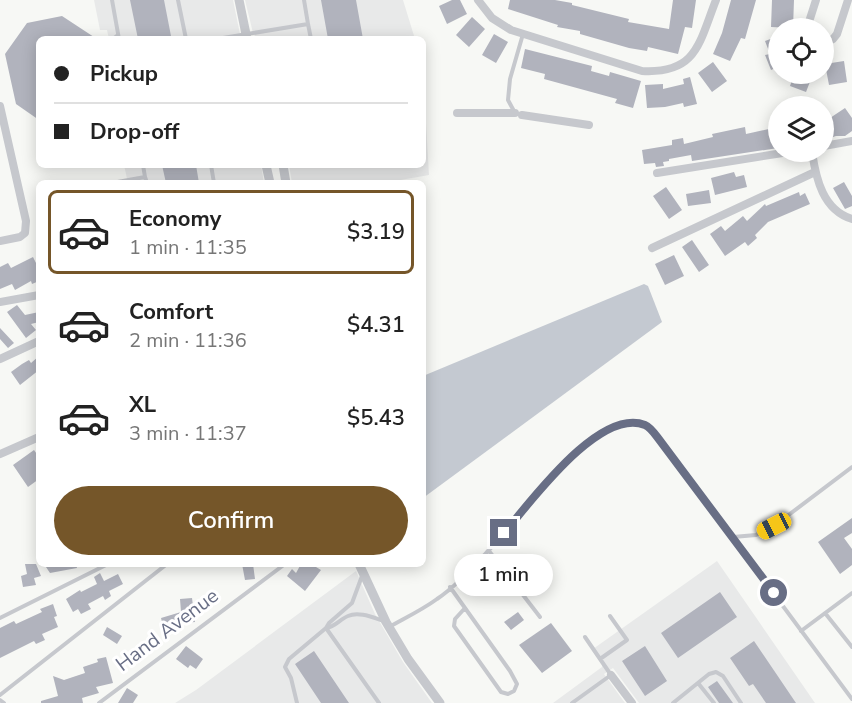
<!DOCTYPE html>
<meta charset="utf-8">
<style>
body{margin:0;font-family:"Nunito Sans",sans-serif;background:#f2f2f2;color:#222;height:100vh;display:flex;flex-direction:column;font-size:22px;white-space:nowrap}
*{box-sizing:border-box;margin:0}
p{font-size:20px;color:#767676}
.icon{flex:none;width:33px;height:33px;fill:none;stroke:currentColor;stroke-width:2;stroke-linecap:round;stroke-linejoin:round}
.map{position:relative;flex:1;overflow:hidden}
.panel{position:absolute;left:36px;top:180px;width:390px;height:387px;display:flex;flex-direction:column;background:#fff;border-radius:9px;box-shadow:0 3px 15px #0003}
.panel>*{flex:none}
.top-card{position:absolute;left:36px;top:36px;width:390px;height:132px;border-radius:9px;box-shadow:0 3px 15px #0003;display:grid;align-content:center;height:132px;padding:0 18px;background:#fff}
.buttons{position:absolute;left:768px;top:18px;display:grid;gap:12px}
.buttons a{display:grid;place-items:center;width:66px;height:66px;border-radius:50%;background:#fff;box-shadow:0 3px 15px #0003;font-size:30px}
.end{position:absolute;width:27px;height:27px;margin:-14px;border:8px solid #686e85;background:#fff;box-shadow:0 0 0 3px #fff}
.from{border-radius:50%}
.bubble{position:absolute;height:42px;border-radius:21px;background:#fff;box-shadow:0 3px 15px #0003;font-size:20px;font-weight:600;line-height:42px;text-align:center}
.car{position:absolute;width:18px;height:36px;margin:-18px -9px;border-radius:8px;box-shadow:0 0 4px 2px #0007;background:linear-gradient(#f5c518 24%,#345 0 40%,#f5c518 0 76%,#345 0 86%,#f5c518 0)}
.top-card b{display:flex;align-items:center;gap:21px;height:57px;font-size:22px}
.top-card b+b{border-top:2px solid #e0e0e0}
.top-card i{width:15px;height:15px;background:#222}
ul{padding:10px 0 0;list-style:none}
li{display:flex;align-items:center;gap:18px;height:84px;margin:0 12px 9px;padding:0 6px;border:3px solid transparent;border-radius:9px}
li div{flex:1}
li b{display:block;font-size:22px}
li em{font-style:normal;font-weight:600}
li.selected{border-color:#755629}
li>.icon{width:54px;height:54px;stroke-width:1.5}
.action{display:flex;gap:12px;margin-top:auto;padding:12px 18px}
.action a{flex:1;height:69px;border-radius:36px;background:#755629;color:#fff;font-size:24px;font-weight:600;line-height:69px;text-align:center}
.map>svg:first-child{display:block}
.built{fill:#e8e9e9}
.water{fill:#c4c9d1}
.building{fill:#b1b3bd}
.lines{fill:none;stroke-linecap:round;stroke-linejoin:round}
.service{stroke:#c6c8cd;stroke-width:4}
.minor{stroke:#c6c8cd;stroke-width:8}
.tertiary{stroke:#c6c8cd;stroke-width:9}
.route{stroke:#686e85;stroke-width:8}
.labels{text-anchor:middle;dominant-baseline:central;stroke-width:6;stroke-linejoin:round;paint-order:stroke}
.street-label{font-size:20px;fill:#686e85;stroke:#fff}
</style>
<div class="map">
<svg width="852" height="703" viewBox="0 0 852 703">
<rect width="100%" height="100%" fill="#f7f8f5"/>
<path class="built" d="M94,0H233L241,39H109L107,30H100Z
M245,0H403L415,39H257L253,33Z
M423,71L429,175L384,183H292L289,165H423Z
M124,165H261L264,183H128Z
M717,561L815,703H639L613,668L604,674L625,703H553L602,667V664L593,649Z
M356,571L375,614L403,662L432,703H175L196,690Z"/>
<path class="water" d="M644,284L648,286L662,322L423,498V376Z"/>
<path class="building" d="M130,0H164L171,36L154,39H138Z
M321,0H356L363,39H328Z
M452,0H460L467,14L447,24L439,6Z
M510,0H555L572,3V5L629,19L628,22L669,29L673,0H696L692,28L685,27L678,54L648,47L647,51L629,48L580,34V31L557,27L558,25L508,9Z
M731,0H756L745,39L741,38L730,61L713,54L722,33Z
M772,0H794L793,28L771,27Z
M62,16L97,39H39V120L16,104L5,54L27,23Z
M472,17L485,29L469,47L456,35Z
M494,34L508,42L496,63L482,55Z
M776,37L778,42V67L771,70L765,55L770,54L765,41Z
M525,49L592,66L591,71L609,76L610,72L641,81L633,108L615,103L617,99L544,79L545,74L521,68Z
M844,61L847,82L829,85L825,64Z
M713,62L727,81L712,92L698,73Z
M794,74H813L806,92L790,86Z
M690,77L697,104L684,107L683,103L665,107L647,108L645,85L663,84V89L684,84L683,79Z
M845,108L852,118V131L845,136H836L824,140V122Z
M745,127L746,134L778,127V148L692,161L691,155L669,159V161L663,162L664,166L656,167L655,163L644,164L642,150L672,145V140L683,138L684,144L713,137L712,134Z
M162,165H196L199,183H166Z
M734,172L736,177L744,175L747,187L715,195L711,178Z
M844,182L852,196V206L845,209L833,188Z
M666,187L682,210L669,219L653,196Z
M709,190L711,203L688,206L686,194Z
M799,192L800,196L805,193L810,204L768,222L755,235L757,238L748,246L745,242L725,256L710,234L721,226L725,231L743,216L747,221L765,204L766,206Z
M692,240L709,265L699,272L682,247Z
M674,255L684,276L665,285L655,264Z
M33,257L39,269V281L32,284L31,281L15,290L12,284L0,289V267L8,263L11,268Z
M17,305L25,315L39,312V322L31,324L36,330L26,338L7,312Z
M0,328L14,343L8,348L0,339Z
M39,356V370L20,385L11,372L22,364L29,360L31,363Z
M34,450L39,457V479L28,487L13,465Z
M852,518V533L844,538L852,549V565L840,574L818,542Z
M25,564H36L41,576L34,578L36,585L23,587L21,576L27,574Z
M44,564H76L77,568L50,573Z
M242,564H253L255,579L245,580Z
M301,564H311L321,570L305,591L287,576L292,569L296,573Z
M100,573L104,581L118,574L123,584L109,591L111,596L105,600L103,596L88,604L91,609L81,614L78,609L73,612L66,599L80,590L81,592L97,584L94,577Z
M720,592L737,617L678,658L661,633Z
M192,598L195,622L174,624L176,631L165,634L161,618L181,612L180,599Z
M53,604L57,616L54,617L58,627L42,634L45,640L36,644L34,641L0,658V628L14,621L16,624L42,612L40,609Z
M518,612L524,620L511,630L504,622Z
M551,623L572,651L542,673L519,645Z
M107,627L122,636L117,644L103,635Z
M754,641L796,703H766L753,684L749,686L730,658Z
M186,646L203,659L196,669L190,665L188,668L176,659Z
M645,646L667,681L645,696L622,661Z
M314,651L349,703H321L295,664Z
M106,657L113,683L96,687L99,693L82,698L83,703H41V701L58,696L53,676L64,680L85,673L83,667L98,662L97,659Z
M717,681L733,703H719L708,687Z
M127,688L138,695L133,703H118Z"/>
<g class="lines">
<path class="service" d="M112,0L119,39
M178,0L186,39
M304,0L308,24
M113,39L118,35
M217,39L308,24L311,39
M515,113L508,100L510,79L523,34
M211,165L214,183
M145,177L147,183
M112,183L145,177L143,165
M733,537L756,535L774,526L852,467
M489,551L540,617
M362,576L352,603L329,623L326,628C335,627 340,619 348,616C359,611 374,618 384,621
M450,587L510,671L517,684L514,691L508,694L501,692L454,626L455,619L465,608
M825,613L852,647
M0,618L108,564
M389,627C405,618 422,610 437,599C455,587 472,568 487,552C518,521 595,404 645,425C650,427 655,434 658,438L852,699
M801,631L852,593
M600,659L627,640L610,616
M698,683L714,703
M0,695L167,564
M0,700L4,703
M99,703L285,564
M297,703L291,678L285,667L289,659L326,628L379,703
M572,703L611,675L585,637
M673,703L709,674L716,672L723,676L741,703"/>
<path class="minor" d="M478,0L492,18L511,30L642,71C697,74 699,43 716,0
M807,28L816,0
M824,43L833,39L837,34L848,0
M0,106L26,221L25,233L20,237L0,241
M457,113H515
M522,115L589,125
M824,146L852,141
M812,152C816,179 823,210 852,219
M657,173L789,152
M652,248L815,172
M0,302L39,295
M0,359L39,341
M0,454L39,437
M611,675L632,703"/>
<path class="tertiary" d="M239,0L247,39
M266,165L270,183
M283,165L286,183
M359,564L386,622L408,659L440,703"/>
</g>
<g class="lines">
<path class="route" d="M504,533C530,503 599,407 645,425C650,427 655,434 658,438L774,593"/>
</g>
<g class="labels">
<g class="street-label">
<text transform="translate(167 630) rotate(-37)">Hand Avenue</text>
</g>
</g>
</svg>
<div class="buttons">
<a><svg class="icon" aria-label="locate" viewBox="0 0 24 24"><circle cx="12" cy="12" r="6"/><path d="M12 2v4M12 18v4M2 12h4M18 12h4"/></svg></a>
<a><svg class="icon" aria-label="layers" viewBox="0 0 24 24"><path d="M12 4l9 5-9 5-9-5zM3 14l9 5 9-5"/></svg></a>
</div>
<i class="end from" style="left:774px;top:593px"></i>
<i class="end" style="left:504px;top:533px"></i>
<div class="bubble" style="left:454px;top:554px;width:99px">1 min</div>
<i class="car" style="left:774px;top:526px;rotate:243deg"></i>
<div class="top-card">
<b><i class="from"></i>Pickup</b>
<b><i></i>Drop-off</b>
</div>
<section class="panel">
<ul>
<li class="selected"><svg class="icon" aria-label="car" viewBox="0 0 24 24"><path d="M5 17H2v-5l4-1 3-4h7l3 4 3 1v5h-3M9 17h6M6 11h13"/><circle cx="7" cy="17" r="2"/><circle cx="17" cy="17" r="2"/></svg><div><b>Economy</b><p>1 min · 11:35</p></div><em>$3.19</em></li>
<li><svg class="icon" aria-label="car" viewBox="0 0 24 24"><path d="M5 17H2v-5l4-1 3-4h7l3 4 3 1v5h-3M9 17h6M6 11h13"/><circle cx="7" cy="17" r="2"/><circle cx="17" cy="17" r="2"/></svg><div><b>Comfort</b><p>2 min · 11:36</p></div><em>$4.31</em></li>
<li><svg class="icon" aria-label="car" viewBox="0 0 24 24"><path d="M5 17H2v-5l4-1 3-4h7l3 4 3 1v5h-3M9 17h6M6 11h13"/><circle cx="7" cy="17" r="2"/><circle cx="17" cy="17" r="2"/></svg><div><b>XL</b><p>3 min · 11:37</p></div><em>$5.43</em></li>
</ul>
<div class="action"><a>Confirm</a></div>
</section>
</div>
